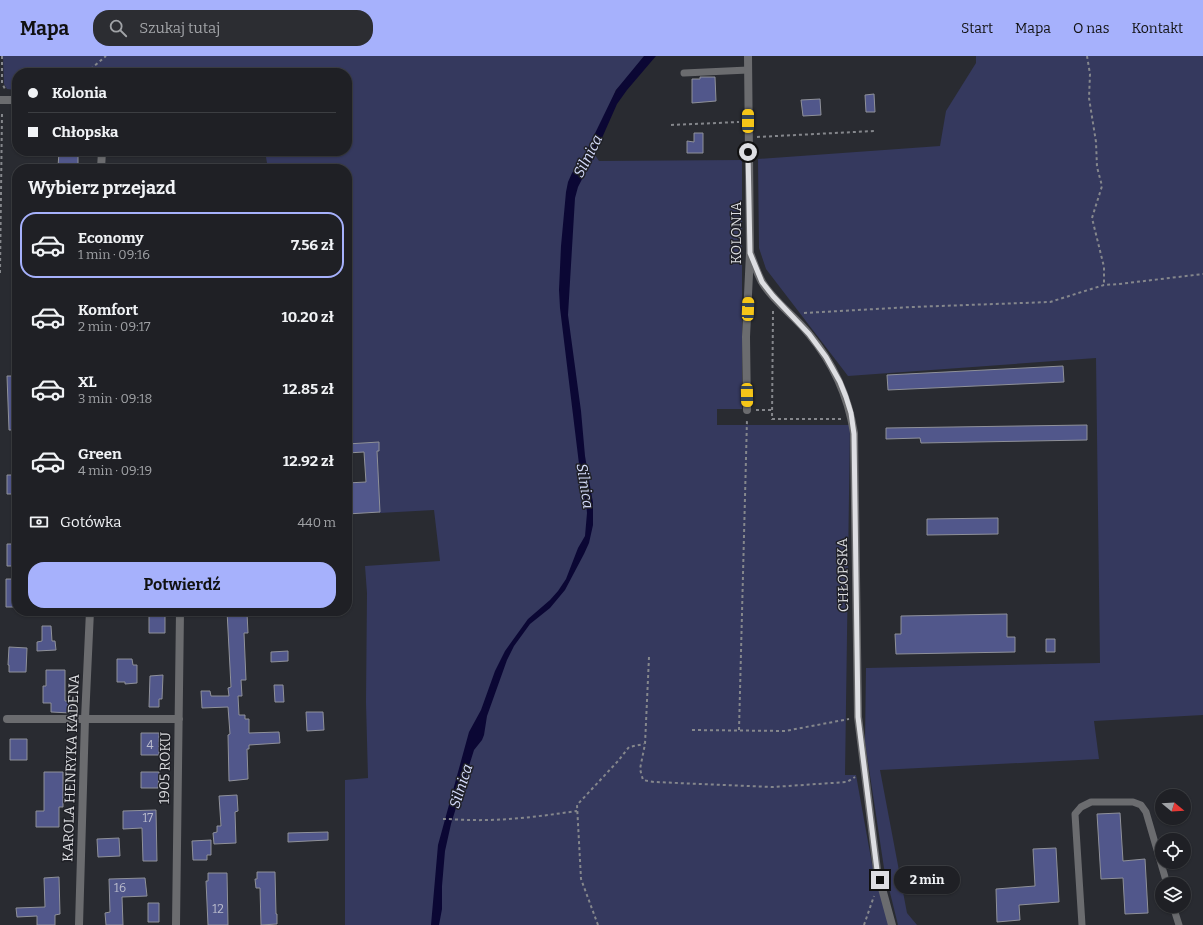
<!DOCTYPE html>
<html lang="pl">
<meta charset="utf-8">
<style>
body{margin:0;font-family:Bitter,serif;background:#2c2d32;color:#f1f3f6;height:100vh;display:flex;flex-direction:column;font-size:15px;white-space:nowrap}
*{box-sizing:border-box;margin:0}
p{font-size:13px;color:#a1a3a7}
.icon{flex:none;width:22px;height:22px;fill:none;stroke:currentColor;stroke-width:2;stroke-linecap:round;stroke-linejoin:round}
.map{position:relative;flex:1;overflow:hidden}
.sheet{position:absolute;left:12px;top:108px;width:340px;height:452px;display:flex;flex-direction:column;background:#1f2025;border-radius:16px;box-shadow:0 1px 3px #0004,0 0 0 1px #3c3e42}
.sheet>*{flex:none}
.banner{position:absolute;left:12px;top:12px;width:340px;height:88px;border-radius:16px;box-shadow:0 1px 3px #0004,0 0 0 1px #3c3e42;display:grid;align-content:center;height:88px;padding:0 16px;background:#1f2025}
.needle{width:26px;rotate:108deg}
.controls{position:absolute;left:1155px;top:733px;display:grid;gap:8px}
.controls a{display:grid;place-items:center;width:36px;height:36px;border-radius:50%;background:#1f2025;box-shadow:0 1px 3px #0004,0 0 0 1px #3c3e42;font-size:20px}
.end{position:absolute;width:18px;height:18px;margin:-9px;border:5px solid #dddee2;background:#111;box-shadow:0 0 0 2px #111}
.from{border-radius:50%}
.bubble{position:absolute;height:28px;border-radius:14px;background:#1f2025;box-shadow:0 1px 3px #0004,0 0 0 1px #3c3e42;font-size:13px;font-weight:700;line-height:28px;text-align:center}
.car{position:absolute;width:12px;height:24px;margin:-12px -6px;border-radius:5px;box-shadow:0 0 3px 1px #0007;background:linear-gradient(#f5c518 24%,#345 0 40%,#f5c518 0 76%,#345 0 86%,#f5c518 0)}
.banner b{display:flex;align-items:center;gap:14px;height:38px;font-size:15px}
.banner b+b{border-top:1px solid #3c3e42}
.banner i{width:10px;height:10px;background:#f1f3f6}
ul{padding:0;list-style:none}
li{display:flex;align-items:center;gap:12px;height:66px;margin:0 8px 6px;padding:0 8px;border:2px solid transparent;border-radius:16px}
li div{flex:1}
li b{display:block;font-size:15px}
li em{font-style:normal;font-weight:700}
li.on{border-color:#a6b1fc}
li>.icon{width:36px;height:36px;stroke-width:1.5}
h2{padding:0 16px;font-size:18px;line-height:48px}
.pay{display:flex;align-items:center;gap:10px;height:44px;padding:0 16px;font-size:15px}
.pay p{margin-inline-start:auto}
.primary-button{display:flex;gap:8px;margin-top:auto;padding:8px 16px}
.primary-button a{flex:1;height:46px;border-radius:16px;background:#a6b1fc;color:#111;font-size:16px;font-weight:700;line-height:46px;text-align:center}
header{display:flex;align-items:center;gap:24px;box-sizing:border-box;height:56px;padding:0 20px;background:#a6b1fc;color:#111}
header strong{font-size:19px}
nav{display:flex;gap:22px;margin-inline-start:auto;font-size:14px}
.search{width:280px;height:36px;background:#2c2d32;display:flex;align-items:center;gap:10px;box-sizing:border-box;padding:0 14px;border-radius:16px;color:#a1a3a7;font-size:15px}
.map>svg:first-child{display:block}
.green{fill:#35395e}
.water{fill:#0b0734}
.building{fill:#51578b;stroke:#8f9199}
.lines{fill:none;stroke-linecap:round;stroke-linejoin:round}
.path{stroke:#85878c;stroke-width:2;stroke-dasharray:3 3;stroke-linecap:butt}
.service{stroke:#6b6c6f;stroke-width:7}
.minor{stroke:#6b6c6f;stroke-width:8}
.route{stroke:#dddee2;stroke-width:5}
.labels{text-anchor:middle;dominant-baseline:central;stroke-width:3;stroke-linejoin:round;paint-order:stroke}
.number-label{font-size:12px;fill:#babccc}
.street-label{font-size:14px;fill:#dddee2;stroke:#202127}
.water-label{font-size:15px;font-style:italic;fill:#d5dbfc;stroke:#202127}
</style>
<header>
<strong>Mapa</strong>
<div class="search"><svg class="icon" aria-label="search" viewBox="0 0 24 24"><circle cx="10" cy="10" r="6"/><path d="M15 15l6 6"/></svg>Szukaj tutaj</div>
<nav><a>Start</a><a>Mapa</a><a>O nas</a><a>Kontakt</a></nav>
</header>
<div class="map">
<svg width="1203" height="869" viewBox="0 0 1203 869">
<rect width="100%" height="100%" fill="#292b31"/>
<path class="green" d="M3,0H648L616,34L591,93L599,105L742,104V353H717V369H850L845,719H856L872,808L889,869H345V724L368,722L366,646L367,537L365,510L440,505L434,454L379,457L377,386L347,388V113H268L265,95H347V17H254L253,13L230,17H17V38H16V34L7,33L4,28Z
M976,0H1203V659L1094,665L1099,703L880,714L907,857L917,869H898L884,812L865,686L866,612L1100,607L1096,302L848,320L766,213L759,192L758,103L940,90L946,55L976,7Z"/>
<path class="water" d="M644,0H656L627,34L617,48L594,100L578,131L575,142L568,259L581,355L585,400L593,447V469L589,487L584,498L565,534L550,552L530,568L514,590L507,604L487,660L484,679L482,684L474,694L451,768L445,795L442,830V853L439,869H431L438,789L469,676L481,654L495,615L505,595L528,563L550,544L558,535L566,523L578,492L585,480L587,457L586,446L580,428L579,408L560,252L559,234L561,190L566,136L568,126L572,117L585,98L616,34Z"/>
<path class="building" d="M700,21H715L716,45L692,47V23H700Z
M874,38L875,56H866L865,39Z
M820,43L821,59L803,60L801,44Z
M694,77H703V97H687V85L694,86Z
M59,96L78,97V112L58,111Z
M1063,310L1064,326L888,334L887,319Z
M7,320H17V374H9Z
M1087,369V384L921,387L920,382L886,383V372Z
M379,386V395H377L380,456L347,458V427L366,426L364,396L347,397V388Z
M7,419H17V438H7Z
M998,462V478L927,479V463Z
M7,488H17V510H7Z
M6,523H16V551H6Z
M227,555H242V557H247L248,577H244L246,624H241L242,640H238L239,659H245V663H249V677L279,676L280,687L249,689V693H247L248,723L229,725L228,679L230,678L228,651L202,652L201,635H210L211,640H229L228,632L231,631Z
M1007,558V581H1015V596L896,598L895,578H901V560Z
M149,559H165V577H149Z
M42,570H51L52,585H55L56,594L37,595V586L42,585Z
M1046,583H1055V596H1046Z
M9,591L27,592L26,616H9V609H8Z
M288,595V605L271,606V596Z
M117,603H132L133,609H137V627L125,628V626H117Z
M46,614H65V645H72L71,657L51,656V647H43V630H46Z
M163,619L162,643H159V651H149L150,620Z
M274,629H283L284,646H275Z
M306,656H323L324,674L307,675Z
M141,677H159V699H141Z
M10,683H27V704H10Z
M44,716H63V751H59V771H36V755H44Z
M141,716H159L158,732H141Z
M237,739L238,755L235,756L236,787L214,788L213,777L217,776V770H221L219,740Z
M156,754L157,805H143L142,772L123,773V755Z
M1120,757L1123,805L1145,803L1148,857L1125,858L1123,822L1101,823L1097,758Z
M328,776V784L288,786V777Z
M119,782L120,800L98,801L97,783Z
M211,784V799H207V804H193L192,785Z
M1056,792L1059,846L1019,849L1020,864L997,866L996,833L1035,830L1033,793Z
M257,816H275L276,858H277V868L261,869L260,832H256L255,823H257Z
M208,817H227L228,869H208L206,825H208Z
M59,821L60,858L55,859V869H37V860L17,861L16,852L45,851L44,822Z
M145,822L147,840L122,841L123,869H106L105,857L110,856L109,823Z
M148,847H159V866H148Z"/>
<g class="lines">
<path class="path" d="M2,0V27L5,33
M1087,0L1090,18L1089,42L1096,86L1097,111L1102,130L1092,162L1104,211V229
M86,17L106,0
M671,69L739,66
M757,81L874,75
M0,217L2,57
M773,255L772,363H843
M804,257L912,251L1050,246L1104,229L1119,228L1203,218
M756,354H773
M649,601L645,688L640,713L643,724L654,726L773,731L847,726L855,721
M692,674L785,675L849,663
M739,674L747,363
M443,763C452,763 462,764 471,764C506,765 542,760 577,755
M598,869L581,823L577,749L618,705L629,691L644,688
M864,869L874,840"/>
<path class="service" d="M684,17L748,14
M1173,850L1179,869
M1082,869L1075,758L1081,751L1091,746H1133L1141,749L1146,756L1167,828"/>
<path class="minor" d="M0,44H17
M101,113L102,95
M750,197C754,207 757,217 762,226C774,246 795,260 809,278C834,308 848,339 854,377L858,661L877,814L892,869
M747,354L746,281L750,197L748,0
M7,663H179
M79,869L85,663L90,555
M176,869L180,555"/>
</g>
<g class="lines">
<path class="route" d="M748,96L750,197L762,226L773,240L809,278L826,301L840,326L846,341L851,357L854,378L858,661L877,814L880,824"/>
</g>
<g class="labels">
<g class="number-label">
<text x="150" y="689">4</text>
<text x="148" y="762">17</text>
<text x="120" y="832">16</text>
<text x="218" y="853">12</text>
</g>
<g class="street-label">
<text transform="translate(736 177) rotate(-90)">KOLONIA</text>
<text transform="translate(843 519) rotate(-91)">CHŁOPSKA</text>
<text transform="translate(71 712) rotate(-88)">KAROLA HENRYKA KADENA</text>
<text transform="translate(165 712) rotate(-89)">1905 ROKU</text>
</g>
<g class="water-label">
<text transform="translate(588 100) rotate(-63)">Silnica</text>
<text transform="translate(585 430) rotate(81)">Silnica</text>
<text transform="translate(461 730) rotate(-72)">Silnica</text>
</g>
</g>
</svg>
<div class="controls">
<a><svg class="needle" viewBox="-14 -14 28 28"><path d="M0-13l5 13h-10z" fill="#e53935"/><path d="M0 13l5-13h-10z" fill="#a1a3a7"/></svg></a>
<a><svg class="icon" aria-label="locate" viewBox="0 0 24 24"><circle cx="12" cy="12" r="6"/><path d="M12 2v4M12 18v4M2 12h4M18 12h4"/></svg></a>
<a><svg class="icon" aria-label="layers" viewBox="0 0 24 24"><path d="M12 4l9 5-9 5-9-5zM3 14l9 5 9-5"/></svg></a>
</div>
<i class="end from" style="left:748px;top:96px"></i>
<i class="end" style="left:880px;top:824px"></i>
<div class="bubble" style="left:894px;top:810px;width:66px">2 min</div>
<i class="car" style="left:748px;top:65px;rotate:0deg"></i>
<i class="car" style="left:748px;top:253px;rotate:2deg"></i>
<i class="car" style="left:747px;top:339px;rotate:179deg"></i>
<div class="banner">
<b><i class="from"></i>Kolonia</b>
<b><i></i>Chłopska</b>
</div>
<section class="sheet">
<h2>Wybierz przejazd</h2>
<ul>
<li class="on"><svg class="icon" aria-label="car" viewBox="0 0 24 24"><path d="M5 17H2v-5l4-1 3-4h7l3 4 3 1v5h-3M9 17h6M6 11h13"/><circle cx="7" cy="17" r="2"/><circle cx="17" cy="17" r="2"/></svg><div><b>Economy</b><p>1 min · 09:16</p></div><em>7.56 zł</em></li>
<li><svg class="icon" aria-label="car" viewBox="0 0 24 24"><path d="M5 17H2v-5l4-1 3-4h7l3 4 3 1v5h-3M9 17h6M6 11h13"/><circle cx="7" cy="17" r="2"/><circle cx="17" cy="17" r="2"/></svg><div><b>Komfort</b><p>2 min · 09:17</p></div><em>10.20 zł</em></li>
<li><svg class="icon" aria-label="car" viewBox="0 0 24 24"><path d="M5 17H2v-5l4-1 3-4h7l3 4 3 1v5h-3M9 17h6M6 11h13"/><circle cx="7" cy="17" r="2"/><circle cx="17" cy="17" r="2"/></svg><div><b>XL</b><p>3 min · 09:18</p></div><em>12.85 zł</em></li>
<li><svg class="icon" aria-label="car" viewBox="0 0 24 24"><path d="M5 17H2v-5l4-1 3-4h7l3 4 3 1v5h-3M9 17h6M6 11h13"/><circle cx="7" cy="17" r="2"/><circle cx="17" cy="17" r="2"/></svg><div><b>Green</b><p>4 min · 09:19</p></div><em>12.92 zł</em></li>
</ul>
<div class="pay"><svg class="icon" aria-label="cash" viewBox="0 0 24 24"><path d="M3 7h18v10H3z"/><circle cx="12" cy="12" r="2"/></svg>Gotówka<p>440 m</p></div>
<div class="primary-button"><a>Potwierdź</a></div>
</section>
</div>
